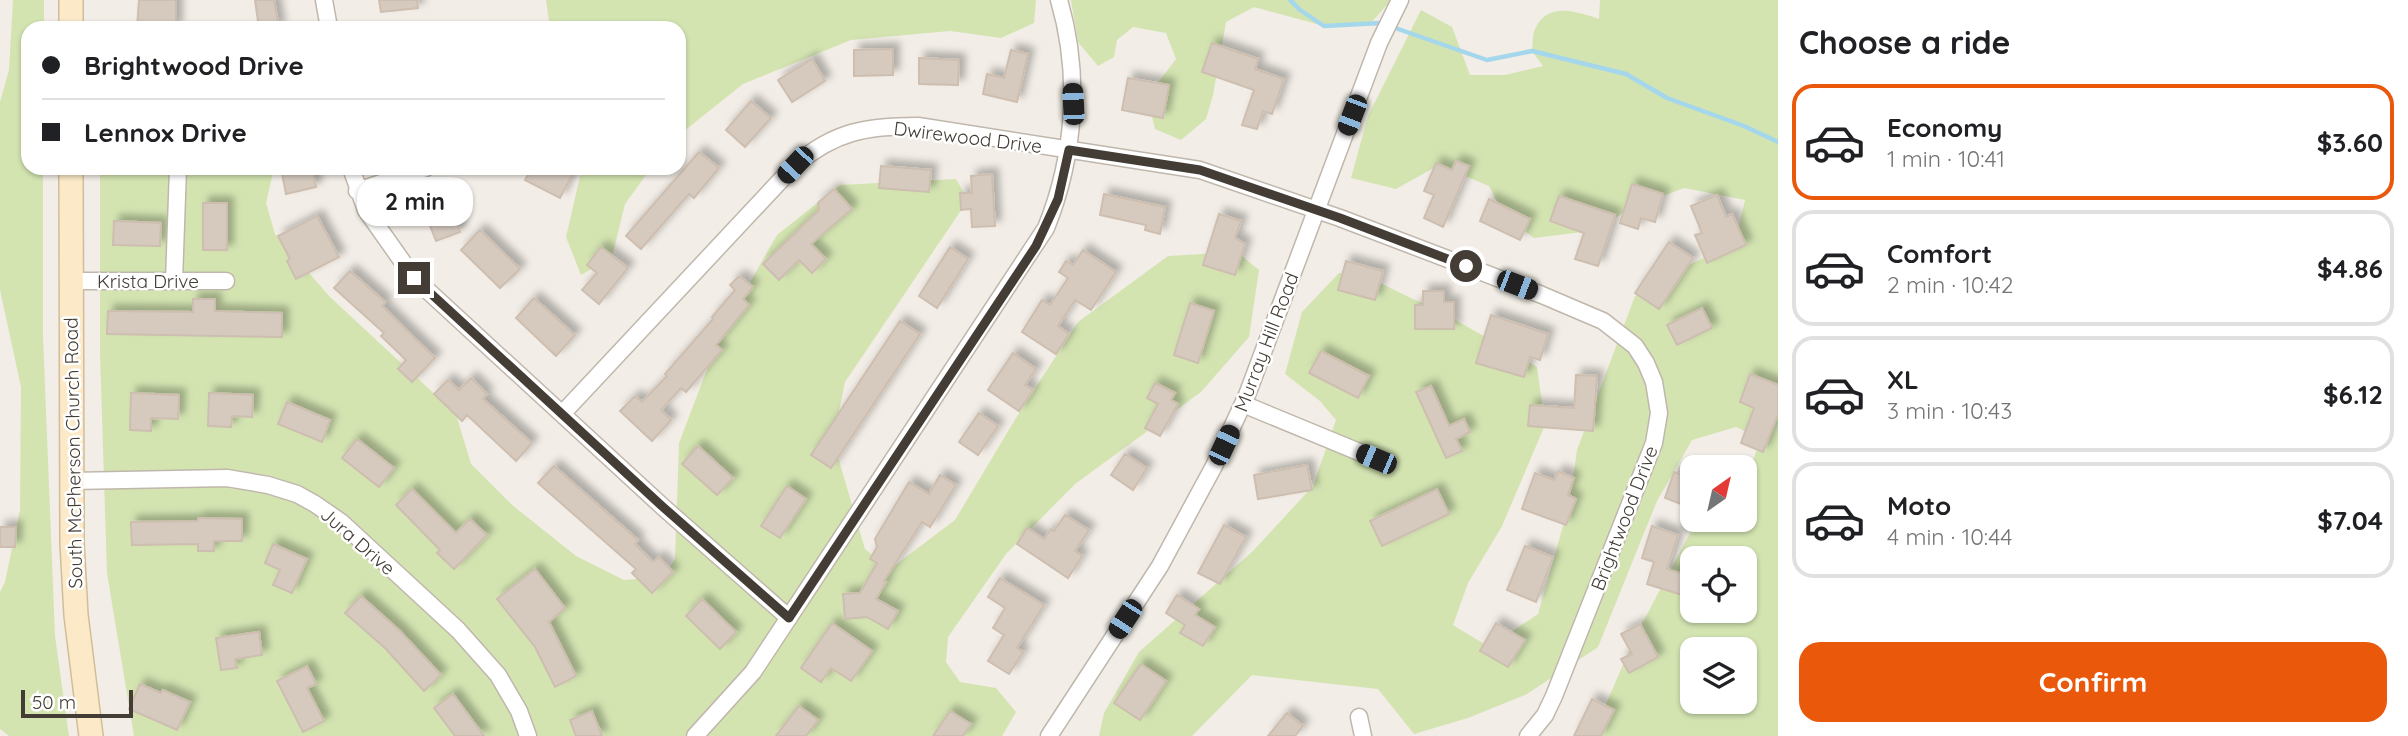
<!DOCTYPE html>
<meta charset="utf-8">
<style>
body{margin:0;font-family:Quicksand,sans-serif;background:#f2f2f2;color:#202124;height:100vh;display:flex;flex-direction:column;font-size:26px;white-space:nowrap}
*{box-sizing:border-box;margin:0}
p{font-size:23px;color:#757577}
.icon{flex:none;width:38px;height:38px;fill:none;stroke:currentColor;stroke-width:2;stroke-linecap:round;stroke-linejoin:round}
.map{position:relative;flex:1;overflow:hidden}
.details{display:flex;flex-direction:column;background:#fff;width:630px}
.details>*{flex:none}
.guide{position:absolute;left:21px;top:21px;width:665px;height:154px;border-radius:21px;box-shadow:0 2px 5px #0004;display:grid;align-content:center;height:154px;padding:0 21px;background:#fff}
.needle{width:46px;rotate:34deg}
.tools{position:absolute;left:1680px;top:455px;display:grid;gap:14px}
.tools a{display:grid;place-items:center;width:77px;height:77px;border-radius:14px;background:#fff;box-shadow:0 2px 5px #0004;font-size:35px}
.scale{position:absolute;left:21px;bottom:18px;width:112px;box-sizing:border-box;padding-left:7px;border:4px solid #443d36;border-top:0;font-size:19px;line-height:24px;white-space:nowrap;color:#443d36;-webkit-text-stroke:5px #fff;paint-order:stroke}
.end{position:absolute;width:32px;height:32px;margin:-16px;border:9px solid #443d36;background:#fff;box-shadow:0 0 0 4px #fff}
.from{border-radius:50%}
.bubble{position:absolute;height:49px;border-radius:21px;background:#fff;box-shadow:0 2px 5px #0004;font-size:23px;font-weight:700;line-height:49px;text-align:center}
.car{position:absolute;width:21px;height:42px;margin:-21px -10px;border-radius:9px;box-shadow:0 0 5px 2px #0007;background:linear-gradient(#222 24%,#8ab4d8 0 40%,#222 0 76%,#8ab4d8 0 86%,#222 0)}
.guide b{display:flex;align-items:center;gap:24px;height:66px;font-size:26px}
.guide b+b{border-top:2px solid #e0e0e0}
.guide i{width:18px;height:18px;background:#202124}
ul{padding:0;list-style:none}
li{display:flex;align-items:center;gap:21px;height:116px;margin:0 14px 10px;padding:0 7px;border:4px solid #e0e0e0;border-radius:21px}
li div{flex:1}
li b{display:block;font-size:26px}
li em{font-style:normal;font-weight:700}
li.active{border-color:#ea580c}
li>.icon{width:63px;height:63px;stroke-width:1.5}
h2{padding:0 21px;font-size:32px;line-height:84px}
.cta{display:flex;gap:14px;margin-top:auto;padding:14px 21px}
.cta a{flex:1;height:80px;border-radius:21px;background:#ea580c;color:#fff;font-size:28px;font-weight:700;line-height:80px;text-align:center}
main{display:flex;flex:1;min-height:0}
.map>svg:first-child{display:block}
.green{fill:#d3e4b1;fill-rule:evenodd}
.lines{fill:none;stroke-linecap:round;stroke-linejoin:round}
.stream{stroke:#a5d7ec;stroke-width:4.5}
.building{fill:#d6cabf;stroke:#cdbeb0;stroke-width:2;filter:url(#shadow)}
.minor-casing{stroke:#c0b7ac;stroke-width:19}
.secondary-casing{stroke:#d2bd9b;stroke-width:26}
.minor{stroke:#fff;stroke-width:16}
.secondary{stroke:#fbe9c7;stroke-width:23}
.route{stroke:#443d36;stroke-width:9}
.labels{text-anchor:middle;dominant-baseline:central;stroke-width:5;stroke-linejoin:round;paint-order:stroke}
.street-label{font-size:19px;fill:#443d36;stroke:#fff}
</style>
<main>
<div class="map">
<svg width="1778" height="736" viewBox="0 0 1778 736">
<defs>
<filter id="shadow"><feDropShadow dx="6" dy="-6" stdDeviation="3.5" flood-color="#0004"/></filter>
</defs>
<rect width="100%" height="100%" fill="#f2ede6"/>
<path class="green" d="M13,0H44V28H28V168H43V336L55,636L69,736H9L0,729V592L5,582L20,510L21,387L0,290V102L9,70Z
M546,0H1036L1034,23L1001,38L950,31L851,40L743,84L679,135V28H556L549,21Z
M1071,0H1391L1371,23L1324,26L1254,7L1226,22L1213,95L1206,119L1181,140L1155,129L1147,97L1176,59L1166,33L1133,27L1117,40L1114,57L1098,66L1078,42Z
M1600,0H1778V736H1592L1636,635L1697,520H1745V479L1749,475L1760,438L1736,427L1692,440L1657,501L1598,647L1527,694L1468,718L1414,734L1378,689L1252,675L1192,736H1099L1104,713L1139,652L1253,551L1313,486L1336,420L1320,401L1285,374L1302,312L1339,273L1372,279L1454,319L1537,367L1545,425L1502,526L1468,583L1453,625L1489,647L1538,614L1569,505L1577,450L1635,296L1668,275L1735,243L1745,200L1684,188L1638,205L1591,231L1534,238L1504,215L1489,186L1439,165L1396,189L1351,178L1368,116L1421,10L1452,27L1470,75H1505L1543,66L1532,51C1533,45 1532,35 1535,29C1548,1 1577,12 1599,19ZM1692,558H1745V611H1692ZM1692,649H1745V702H1692Z
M100,168H274L266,203L275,234L330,297L456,414L471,464L512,505L576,556L624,580L663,577L675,559L679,443L721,333L777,235L840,185L956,179L968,200L845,382L833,440L865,549L890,569L955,520L1016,418L1078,322L1168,256L1237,252L1259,270L1249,337L1201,392L1075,484L1006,554L948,637L946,662L960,682L996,688L1016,712L1002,736H134L107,573L100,354Z
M582,168H651L625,204L612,257L581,275L566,237Z"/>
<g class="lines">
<path class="stream" d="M1290,0L1300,10L1324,26L1381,23L1487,60L1532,51L1626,74L1667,98L1744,126L1778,142"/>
</g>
<path class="building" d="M139,0H176V28H137Z
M255,0H274L279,28H259Z
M379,0H417L418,8L381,12Z
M1212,43L1258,59L1255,69L1284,79L1272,114L1263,111L1257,129L1242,125L1254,90L1202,72Z
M893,49V75L854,76V50Z
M1011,50L1028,54L1017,102L983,94L987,74L1004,78Z
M919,58L959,60L958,85L919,84Z
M812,59L825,81L792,102L778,80Z
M1128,78L1169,85L1163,118L1122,110Z
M751,101L771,118L745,147L726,130Z
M699,152L719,168L694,198L689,194L641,249L626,236Z
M1456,161L1469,166L1443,227L1424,218L1434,195L1424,191L1436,163L1452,170Z
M881,166L931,170L929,192L879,188Z
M281,168H312L316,187L286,194Z
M532,168H557L572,175L560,198L525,180Z
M992,174L995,226L972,227L971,209L961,210L960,193H972L971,176Z
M1632,184L1663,194L1655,222L1641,218L1638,229L1620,223Z
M834,189L852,209L811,244L826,259L812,273L799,260L779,280L763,264L819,210L818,203Z
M1104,194L1165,207L1160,234L1145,230L1146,225L1100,215Z
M446,195L460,232L436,241L422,205Z
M1717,195L1726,217L1732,214L1746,245L1707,263L1695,235L1702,233L1691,206Z
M1559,196L1615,215L1598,266L1575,259L1584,233L1550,221Z
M1489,199L1530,219L1520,240L1480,221Z
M203,203H227V250H203Z
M1219,214L1241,221L1235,238L1245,244L1235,275L1203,265Z
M317,216L339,257L296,279L287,261L290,259L278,236Z
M114,221L161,223L160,246L113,245Z
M480,230L520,269L500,288L461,250Z
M1669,242L1693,258L1659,309L1635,293Z
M601,247L628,268L599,304L582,290L597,273L587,265Z
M950,247L968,259L937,308L919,296Z
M1083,250L1116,272L1091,310L1075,300L1058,326L1069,334L1056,354L1022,332L1042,300L1050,305L1068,278L1059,272L1066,261L1073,265Z
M1346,261L1383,271L1375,300L1338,290Z
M350,271L385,302L382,306L435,358L412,382L398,369L406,360L381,336L384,333L334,288Z
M739,276L753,287L743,299L749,305L716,345L722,350L686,392L681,388L661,410L671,420L652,441L620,411L635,396L642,402L667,376L665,374L713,319L712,317L735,290L730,285Z
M1423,291H1444V302H1454V329H1415V305H1423Z
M534,298L575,335L556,356L516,318Z
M193,299H215V311L282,313V337L107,334L108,311L193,312Z
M1190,303L1214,311L1198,363L1174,355Z
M1702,308L1712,328L1677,345L1667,325Z
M1491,315L1548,334L1540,360L1530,357L1524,377L1476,363Z
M900,321L920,334L831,468L811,455Z
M1321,351L1369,376L1358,398L1309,373Z
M1013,353L1036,369L1025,385L1033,390L1019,411L988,390Z
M1750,374L1778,385V414L1763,452L1741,443L1754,408L1740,402Z
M1576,375L1597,376L1593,431L1528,426L1530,405L1574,408Z
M471,378L487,394L483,399L532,443L516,461L467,415L462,421L434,394L448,380L459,390Z
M1155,383L1175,393L1171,400L1178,404L1160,436L1145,428L1158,404L1147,398Z
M1431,386L1449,426L1464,419L1470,432L1456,439L1462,451L1446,458L1416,392Z
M131,393L179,395L178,419L151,418V431L130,430Z
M209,393L253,395L252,417L232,416L231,427L208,426Z
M287,402L330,420L322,442L278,424Z
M979,413L998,426L978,455L959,442Z
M357,439L394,468L379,487L342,458Z
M698,446L733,478L717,495L682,464Z
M1125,454L1147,468L1133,490L1111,475Z
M1307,465L1312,490L1258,499L1254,475Z
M554,466L638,540L635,544L653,562L659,557L673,572L652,593L632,573L636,569L538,483Z
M1558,471L1574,478L1568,495L1576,499L1566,525L1522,509L1535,473L1554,480Z
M1674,472L1692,478V508L1665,498Z
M940,475L956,485L930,527L922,522L884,581L886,582L876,599L898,611L888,629L867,617L845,619L843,594L860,593L877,563L870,559L877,547L875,539L909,482L929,494Z
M787,486L806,499L780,538L761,526Z
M412,489L456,533L470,519L487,535L454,569L437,553L440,550L396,505Z
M1437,489L1449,514L1382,546L1370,521Z
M1065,515L1089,530L1075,551L1082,556L1068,578L1017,544L1027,528L1044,539L1051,529L1054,531Z
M198,518L242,519V541H214V551H198V544L132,545L131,522L198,521Z
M1224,525L1246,537L1220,584L1198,573Z
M1652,526L1678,535L1667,569L1688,576L1682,595L1647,584L1654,562L1642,558Z
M0,527H16L15,547H0Z
M273,544L307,559L292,593L273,585L280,570L265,563Z
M1525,546L1553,557L1536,602L1507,590Z
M535,569L565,608L549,622L576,676L555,687L535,647L497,599Z
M1000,578L1044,605L1017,648L1023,652L1009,674L988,661L1004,635L993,628L1005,608L988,597Z
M1177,595L1199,609L1195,615L1215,627L1203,646L1180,633L1185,625L1166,613Z
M361,596L400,631L441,675L424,691L385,648L345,613Z
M702,599L736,632L720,649L686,616Z
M832,623L872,651L851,681L831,668L821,682L801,668Z
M1496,623L1525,640L1508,667L1480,651Z
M1640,624L1658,657L1629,673L1621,659L1632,654L1621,634Z
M259,632L262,655L235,659L237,668L221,670L216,638Z
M1141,664L1166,681L1140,720L1114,703Z
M307,666L316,684L307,688L324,721L303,732L277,681Z
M140,684L161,693L163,690L190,702L177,730L129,709Z
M453,694L484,736H455L434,708Z
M1592,699L1614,710L1601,736H1574Z
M799,706L818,720L806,736H776Z
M592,711L602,736H576L570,720Z
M950,711L971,724L963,736H933Z
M1287,713L1303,726L1295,736H1268Z"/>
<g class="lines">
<defs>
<path id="minor" d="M324,0L329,28
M351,168L366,210L414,278L663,507L789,618
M357,191L426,168
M71,281H226
M174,281L178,168
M1243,404L1376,459
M562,414L795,165C835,131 867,126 918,126L1200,170L1340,218L1542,295L1603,321L1635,346L1646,363L1654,382L1659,413L1654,443L1554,696L1545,715L1528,736
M72,481L227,478L268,485L297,494L315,504L341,522L458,630L498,675L519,711L528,736
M1359,717L1363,736
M695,736L753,672L1046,228C1075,156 1081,75 1059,0
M1049,736L1160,566L1214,466L1247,395L1379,43L1400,0"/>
<path id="secondary" d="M71,0V28
M71,168L72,543L76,615L91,736"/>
</defs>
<use href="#minor" class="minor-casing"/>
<use href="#secondary" class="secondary-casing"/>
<use href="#minor" class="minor"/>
<use href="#secondary" class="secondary"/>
</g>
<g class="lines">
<path class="route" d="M414,278L663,507L789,618L1036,246L1058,199L1069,150L1200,170L1340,218L1466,266"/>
</g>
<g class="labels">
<g class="street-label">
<text transform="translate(968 137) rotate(7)">Dwirewood Drive</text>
<text x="148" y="281">Krista Drive</text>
<text transform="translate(1266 342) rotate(-69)">Murray Hill Road</text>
<text transform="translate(73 453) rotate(-91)">South McPherson Church Road</text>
<text transform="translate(1624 518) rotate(-69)">Brightwood Drive</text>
<text transform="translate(358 541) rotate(41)">Jura Drive</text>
</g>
</g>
</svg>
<div class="tools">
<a><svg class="needle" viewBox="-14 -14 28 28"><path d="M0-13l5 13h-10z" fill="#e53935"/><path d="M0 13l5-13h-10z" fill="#757577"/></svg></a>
<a><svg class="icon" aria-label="locate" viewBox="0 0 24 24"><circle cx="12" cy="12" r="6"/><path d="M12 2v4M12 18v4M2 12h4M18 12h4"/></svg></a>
<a><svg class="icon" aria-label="layers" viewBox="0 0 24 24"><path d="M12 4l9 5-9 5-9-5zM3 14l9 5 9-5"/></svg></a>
</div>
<div class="scale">50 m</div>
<i class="end from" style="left:1466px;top:266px"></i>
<i class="end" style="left:414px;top:278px"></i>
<div class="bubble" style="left:357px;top:177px;width:116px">2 min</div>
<i class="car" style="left:1073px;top:104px;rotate:357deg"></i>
<i class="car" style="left:1352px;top:115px;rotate:201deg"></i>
<i class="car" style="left:795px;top:165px;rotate:223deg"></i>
<i class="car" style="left:1517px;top:285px;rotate:111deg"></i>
<i class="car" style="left:1224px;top:445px;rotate:25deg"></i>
<i class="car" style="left:1376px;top:459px;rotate:293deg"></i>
<i class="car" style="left:1125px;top:619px;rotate:213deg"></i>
<div class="guide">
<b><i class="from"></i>Brightwood Drive</b>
<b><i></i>Lennox Drive</b>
</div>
</div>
<section class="details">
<h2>Choose a ride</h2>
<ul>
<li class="active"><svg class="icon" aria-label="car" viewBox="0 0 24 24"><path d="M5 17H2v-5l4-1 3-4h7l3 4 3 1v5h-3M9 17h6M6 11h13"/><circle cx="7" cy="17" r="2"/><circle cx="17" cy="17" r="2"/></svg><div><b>Economy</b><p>1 min · 10:41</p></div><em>$3.60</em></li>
<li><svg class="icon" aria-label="car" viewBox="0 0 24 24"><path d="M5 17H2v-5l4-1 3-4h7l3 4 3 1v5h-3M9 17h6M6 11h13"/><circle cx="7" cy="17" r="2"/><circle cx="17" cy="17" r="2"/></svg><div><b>Comfort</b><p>2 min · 10:42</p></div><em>$4.86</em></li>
<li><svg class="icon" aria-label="car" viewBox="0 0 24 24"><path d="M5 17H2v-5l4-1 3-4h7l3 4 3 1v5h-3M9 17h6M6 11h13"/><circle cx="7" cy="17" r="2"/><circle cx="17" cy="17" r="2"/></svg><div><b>XL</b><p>3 min · 10:43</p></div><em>$6.12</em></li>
<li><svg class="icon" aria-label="car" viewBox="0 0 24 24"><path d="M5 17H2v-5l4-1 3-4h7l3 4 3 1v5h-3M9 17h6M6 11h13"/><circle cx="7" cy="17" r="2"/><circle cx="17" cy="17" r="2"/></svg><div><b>Moto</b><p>4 min · 10:44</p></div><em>$7.04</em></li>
</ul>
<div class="cta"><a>Confirm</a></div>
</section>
</main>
